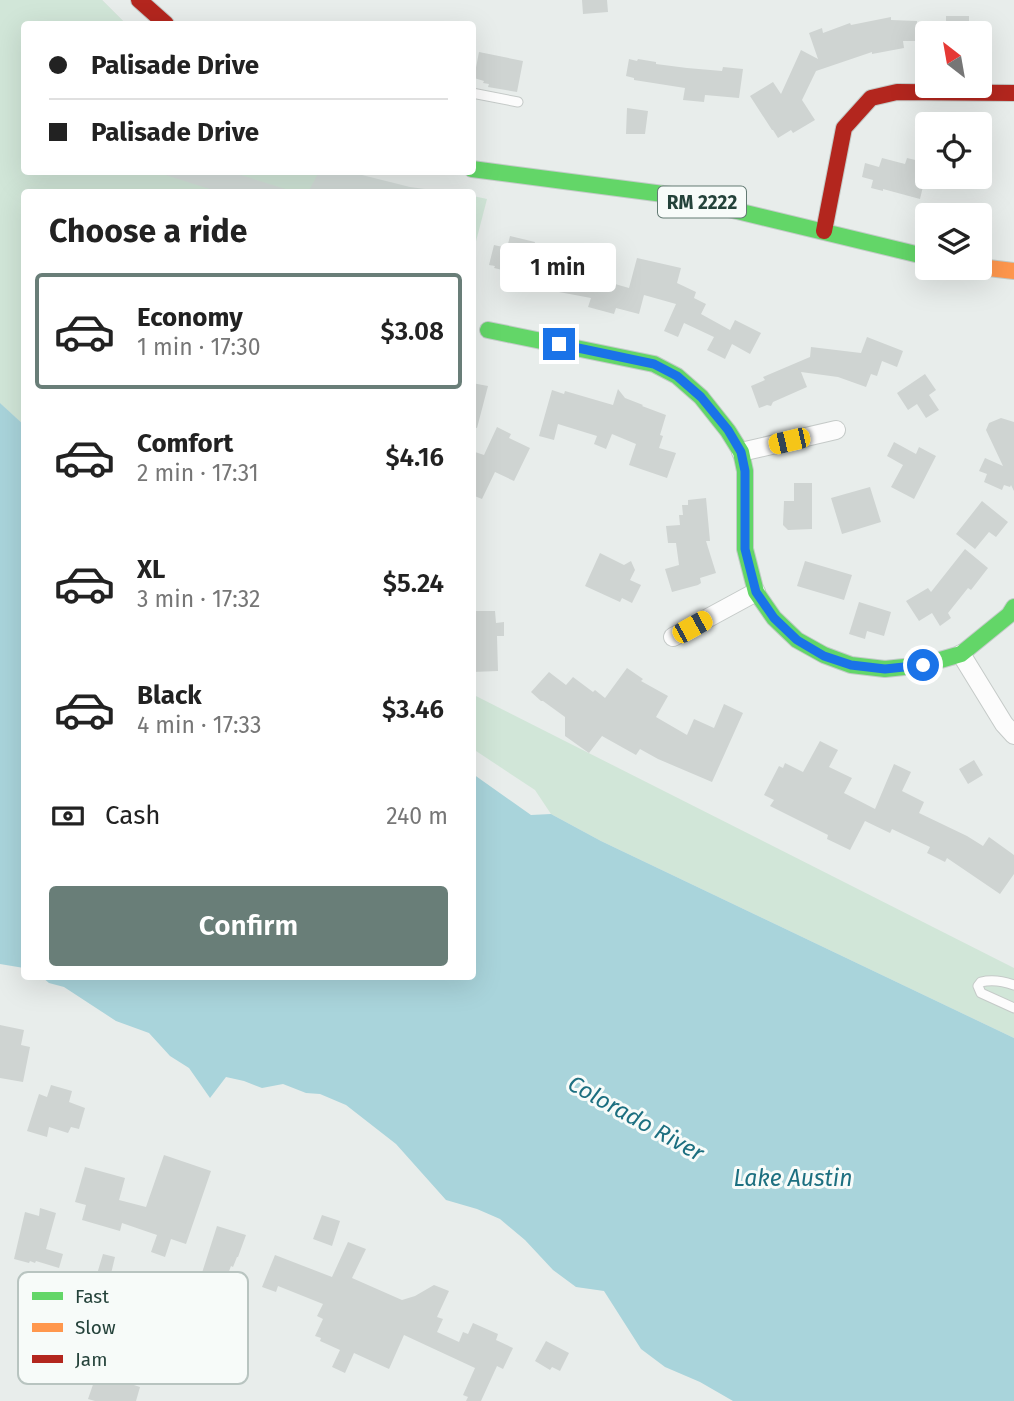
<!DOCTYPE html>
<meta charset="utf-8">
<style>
body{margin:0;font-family:"Fira Sans",sans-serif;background:#f2f2f2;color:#222;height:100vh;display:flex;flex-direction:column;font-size:26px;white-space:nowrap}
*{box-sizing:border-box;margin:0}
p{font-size:23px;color:#767676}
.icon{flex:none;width:38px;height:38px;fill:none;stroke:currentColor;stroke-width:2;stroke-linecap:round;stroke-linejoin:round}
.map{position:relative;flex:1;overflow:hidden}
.side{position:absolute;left:21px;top:189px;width:455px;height:791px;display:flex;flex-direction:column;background:#fff;border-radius:7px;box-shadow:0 7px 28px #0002}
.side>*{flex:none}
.banner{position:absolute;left:21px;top:21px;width:455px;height:154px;border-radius:7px;box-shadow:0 7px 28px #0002;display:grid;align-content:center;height:154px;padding:0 28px;background:#fff}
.needle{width:46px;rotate:329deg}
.tools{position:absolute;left:915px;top:21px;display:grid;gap:14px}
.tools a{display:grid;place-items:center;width:77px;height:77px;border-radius:7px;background:#fff;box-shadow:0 7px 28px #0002;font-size:35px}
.end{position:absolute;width:32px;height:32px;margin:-16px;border:9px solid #1a73e8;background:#fff;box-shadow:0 0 0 4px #fff}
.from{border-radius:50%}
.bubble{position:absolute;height:49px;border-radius:7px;background:#fff;box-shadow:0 7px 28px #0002;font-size:23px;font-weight:600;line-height:49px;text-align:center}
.car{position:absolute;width:21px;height:42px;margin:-21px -10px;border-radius:9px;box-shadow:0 0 5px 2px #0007;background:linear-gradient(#f5c518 24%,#345 0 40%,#f5c518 0 76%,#345 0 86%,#f5c518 0)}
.banner b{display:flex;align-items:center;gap:24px;height:66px;font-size:26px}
.banner b+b{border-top:2px solid #e0e0e0}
.banner i{width:18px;height:18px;background:#222}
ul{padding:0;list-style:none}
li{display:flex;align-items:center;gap:21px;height:116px;margin:0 14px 10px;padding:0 14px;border:4px solid transparent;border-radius:7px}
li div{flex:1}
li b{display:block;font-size:26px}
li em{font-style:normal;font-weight:600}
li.active{border-color:#697e78}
li>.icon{width:63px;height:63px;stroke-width:1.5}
h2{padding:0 28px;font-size:32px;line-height:84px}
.pay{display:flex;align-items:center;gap:18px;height:77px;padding:0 28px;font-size:26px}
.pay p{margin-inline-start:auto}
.cta{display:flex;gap:14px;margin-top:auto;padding:14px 28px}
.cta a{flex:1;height:80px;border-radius:7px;background:#697e78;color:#fff;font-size:28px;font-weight:600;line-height:80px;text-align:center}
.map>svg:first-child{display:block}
.built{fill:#d6dedb}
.green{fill:#d1e6d8}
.water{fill:#a9d4db}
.building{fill:#cfd4d2}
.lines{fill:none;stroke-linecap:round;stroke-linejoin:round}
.lane-casing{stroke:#c5cac8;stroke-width:11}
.street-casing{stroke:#c5cac8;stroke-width:20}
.fast-casing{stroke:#c3cbc8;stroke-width:18}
.slow-casing{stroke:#c3cbc8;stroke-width:18}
.jam-casing{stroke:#c3cbc8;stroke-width:18}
.lane{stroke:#fcfcfc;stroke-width:9}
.street{stroke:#fcfcfc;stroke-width:18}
.fast{stroke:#63d668;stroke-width:16}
.slow{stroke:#ff974d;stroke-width:16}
.jam{stroke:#b3261e;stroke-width:16}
.route{stroke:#1a73e8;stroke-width:9}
.labels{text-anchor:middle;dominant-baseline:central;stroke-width:6;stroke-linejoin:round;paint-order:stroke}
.shield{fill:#f7fbf9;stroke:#637a73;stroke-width:2}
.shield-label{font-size:19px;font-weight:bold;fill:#24423a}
.water-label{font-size:23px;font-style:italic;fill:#1c6f80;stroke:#f7fbf9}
.key{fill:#f7fbf9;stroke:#b8c4c0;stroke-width:2}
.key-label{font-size:19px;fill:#24423a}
</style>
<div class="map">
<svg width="1014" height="1401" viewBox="0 0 1014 1401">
<rect width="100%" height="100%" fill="#e8edeb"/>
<path class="built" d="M0,0H102L126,24H24V172H350L410,187L447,192H24V425L0,403Z"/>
<path class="green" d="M0,0H102L126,24H24V172H156L219,192H24V425L0,403Z
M231,172H319L308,192H295Z
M473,196L487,199L473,253L472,196Z
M472,694L1014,968V1038L601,841L551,814L535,790L473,749Z"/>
<path class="water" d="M0,403L24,425V968L0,964Z
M473,774L531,815L551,814L601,841L1014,1038V1401H733L700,1382L665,1367L641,1349L604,1291L576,1287L553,1270L525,1240L500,1219L477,1209L446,1200L396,1144L346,1105L320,1094L306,1093L283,1084L262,1088L244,1081L226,1077L210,1098L189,1068L170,1056L149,1033L116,1021L64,987L49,983L42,977L472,976Z"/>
<path class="building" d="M582,0H607L608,12L583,14Z
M946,16H969V33H946Z
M891,17V20L917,21V41H903L904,48L872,54V52L816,71L802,100L815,120L793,133L791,130L778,138L773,130H772L750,96L773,82L781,94L801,50L818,59L809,33L822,28L823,33L850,23L851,25Z
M479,52L523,61L517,92L488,87L489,84L483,83L484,81L474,78Z
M629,59L637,61L638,59L656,62V64L687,68L722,71L723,67L743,69L739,98L705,95L704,102L683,100L685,88L634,80V78L626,76Z
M627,108L648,111L645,134H626Z
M882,158L905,164L907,158L928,163V178H925L920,199L883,189V191L871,188L873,180L862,177L865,163L879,167Z
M510,236L535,242L532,254L554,259L553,266L581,272L585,246L598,247L594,278L629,288L637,258L681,268L677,283L696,292L694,298L706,304L701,314L730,330L735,320L761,333L750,354L732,344L725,359L707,350L714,337L684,323L678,337L664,331L676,304L644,295L639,314L616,308L614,314L588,307L591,298L532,287L533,283L510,278L511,272L494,268L495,266L489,265L494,245L507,248Z
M867,337L903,351L897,367L882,361L877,376L871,374L866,387L838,377L801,372L807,387L773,402L771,406L767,405L759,408L751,386L765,380L763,377L810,357L811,347L861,353Z
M925,374L936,390L929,395L939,410L926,418L917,404L908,410L897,393Z
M472,383L488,386L477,428L472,427Z
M618,389L625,398L643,405L642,406L666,415L660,435L663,436L659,448L676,453L667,478L629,465L636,444L612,434L606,449L594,444L597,436L558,424L554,440L539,436L552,390L564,394L565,391L613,405Z
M1001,418L1014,422V491L1011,485L1010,487L1004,485L1002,490L984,482L987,474L979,471L985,458L1003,466L986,430L989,423Z
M497,427L511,434L509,438L530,448L514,481L495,472L482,499L472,495V451L484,455Z
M894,442L916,454L919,447L936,456L914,499L891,487L903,465L887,456Z
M794,483H812V529L788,530L783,525L784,501H794Z
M870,487L881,522L842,534L831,498Z
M706,498L710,541H706L716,573L700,578L701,583L698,585L672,592L665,569L679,565L676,543H668L666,526L680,525L679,515H683L682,505H688V500Z
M982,501L1008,522L996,537L989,532L975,549L956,534Z
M965,549L988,568L971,590L968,588L948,613L951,618L940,626L932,613L919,621L906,601L928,588L931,592Z
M600,553L624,565L631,561L635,570L630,580L641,585L632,603L622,598L620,602L585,586Z
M805,561L852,575L844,600L797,586Z
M859,602L891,612L884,636L867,631L865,639L849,634Z
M472,611H495L496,623L504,622V636H497L498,671L472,672Z
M627,668L643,679L641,681L668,696L656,717L687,735L694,719L714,728L724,704L743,713L712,782L658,759L640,749L636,755L602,736L589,753L565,736V717L543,701H541L531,692L549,672L566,685L573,677L593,692L595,690L605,698Z
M820,741L838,750L829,767L852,778L844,793L875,809L894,764L911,772L902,791L924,802L919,813L967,836L983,846L989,837L1014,855V874L1000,894L947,858L945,862L927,853L930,847L892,829L890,833L865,821L850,850L827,839L828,835L770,806L774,800L764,795L779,766L783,768L785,763L803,772Z
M974,760L983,775L968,784L959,769Z
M0,1025L24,1030L21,1045L30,1047L23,1082L0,1078Z
M51,1085L72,1091L69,1102L85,1108L79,1129L71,1127L68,1133L49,1127L47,1137L27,1131L39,1094L47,1097Z
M164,1155L211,1171L186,1244L171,1239L165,1257L151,1252L157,1235L122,1223L120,1231L82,1220L86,1205L75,1202L85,1167L125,1178L119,1200L146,1207Z
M40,1208L56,1213L46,1249L63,1254L59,1268L36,1261L35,1263L30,1261L29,1263L14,1259L25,1212L39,1216Z
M322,1215L340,1221L332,1246L313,1239Z
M217,1226L246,1235L238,1257H237L233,1267L231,1266L216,1306L195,1298L198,1289L195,1288L199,1276H201Z
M348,1242L366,1249L352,1278L402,1300L415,1296L434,1285L449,1291L437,1317L443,1319L437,1332L459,1342L463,1332L468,1334L473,1323L498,1334L496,1340L513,1348L503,1369L497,1366L481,1401H466L468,1397L463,1395L475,1368L404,1335L389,1369L354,1353L345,1373L332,1367L340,1350L320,1341L321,1338L315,1336L323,1319L317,1316L323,1304L278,1286L276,1292L262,1287L275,1255L332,1277Z
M103,1254L115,1257L110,1278L97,1274Z
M546,1341L569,1353L560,1371L552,1367L550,1370L535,1361Z
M97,1373L140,1387L136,1401H95L88,1399Z"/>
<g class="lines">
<defs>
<path id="lane" d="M472,93L518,102
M1014,985C1003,981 993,979 981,982L978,986L981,993L1014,1008"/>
<path id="street" d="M741,452L836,430
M673,637L756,592
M961,654L1004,724L1014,735"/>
<path id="fast" d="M472,169L671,195L928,257
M488,330L654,364L677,376L701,397L728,431L741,452L745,471V549L756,592L774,618L797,640L824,655L851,665L885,669L923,665L961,654L1009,615L1014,607"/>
<path id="slow" d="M980,267L1014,271"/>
<path id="jam" d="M139,0L166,24
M824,231L844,128L871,98L897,92L1014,93"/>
</defs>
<use href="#lane" class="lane-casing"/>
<use href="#street" class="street-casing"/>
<use href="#fast" class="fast-casing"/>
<use href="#slow" class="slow-casing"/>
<use href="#jam" class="jam-casing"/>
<use href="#lane" class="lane"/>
<use href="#street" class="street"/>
<use href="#fast" class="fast"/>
<use href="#slow" class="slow"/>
<use href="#jam" class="jam"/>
</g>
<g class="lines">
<path class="route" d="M559,344L654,364L677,376L701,397L728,430L741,452L745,471V549L756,592L774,618L797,640L824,656L851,665L885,669L923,665"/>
</g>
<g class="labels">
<rect class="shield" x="658" y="186.5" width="88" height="31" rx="5"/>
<g class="shield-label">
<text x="702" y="202">RM 2222</text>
</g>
<g class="water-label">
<text transform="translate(636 1118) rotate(29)">Colorado River</text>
<text x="793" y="1178">Lake Austin</text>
</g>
</g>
<rect x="18" y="1272" width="230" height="112" rx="10" class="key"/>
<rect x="32" y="1292" width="31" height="8" fill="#63d668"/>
<rect x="32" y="1323" width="31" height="9" fill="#ff974d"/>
<rect x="32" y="1355" width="31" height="8" fill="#b3261e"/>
<g class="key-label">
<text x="75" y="1303">Fast</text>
<text x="75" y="1334">Slow</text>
<text x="75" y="1366">Jam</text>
</g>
</svg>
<div class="tools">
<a><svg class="needle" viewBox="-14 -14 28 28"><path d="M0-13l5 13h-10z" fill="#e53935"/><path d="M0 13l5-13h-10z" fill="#767676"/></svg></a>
<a><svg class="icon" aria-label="locate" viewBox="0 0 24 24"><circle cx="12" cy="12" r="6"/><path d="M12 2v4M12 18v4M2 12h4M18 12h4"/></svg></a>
<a><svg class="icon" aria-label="layers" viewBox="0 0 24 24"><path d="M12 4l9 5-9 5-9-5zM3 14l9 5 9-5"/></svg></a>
</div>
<i class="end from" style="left:923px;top:665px"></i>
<i class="end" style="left:559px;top:344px"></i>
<div class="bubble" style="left:500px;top:243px;width:116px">1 min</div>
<i class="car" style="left:789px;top:441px;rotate:257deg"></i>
<i class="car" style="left:692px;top:627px;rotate:61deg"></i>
<div class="banner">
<b><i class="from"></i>Palisade Drive</b>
<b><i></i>Palisade Drive</b>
</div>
<section class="side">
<h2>Choose a ride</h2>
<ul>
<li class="active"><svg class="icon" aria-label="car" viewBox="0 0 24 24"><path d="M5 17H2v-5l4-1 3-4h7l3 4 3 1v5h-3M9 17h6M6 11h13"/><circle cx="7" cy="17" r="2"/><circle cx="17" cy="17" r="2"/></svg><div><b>Economy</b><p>1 min · 17:30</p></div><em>$3.08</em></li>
<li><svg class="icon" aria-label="car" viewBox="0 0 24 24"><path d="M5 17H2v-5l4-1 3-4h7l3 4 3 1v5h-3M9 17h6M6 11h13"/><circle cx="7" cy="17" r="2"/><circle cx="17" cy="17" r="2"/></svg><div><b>Comfort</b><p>2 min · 17:31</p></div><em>$4.16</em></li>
<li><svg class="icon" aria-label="car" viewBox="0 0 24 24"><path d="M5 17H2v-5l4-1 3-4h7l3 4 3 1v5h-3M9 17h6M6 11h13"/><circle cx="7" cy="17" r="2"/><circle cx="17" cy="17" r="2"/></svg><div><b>XL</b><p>3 min · 17:32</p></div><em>$5.24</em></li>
<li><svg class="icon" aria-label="car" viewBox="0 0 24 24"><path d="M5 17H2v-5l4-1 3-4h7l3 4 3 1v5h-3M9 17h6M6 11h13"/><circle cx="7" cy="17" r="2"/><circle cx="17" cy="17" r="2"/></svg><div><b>Black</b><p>4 min · 17:33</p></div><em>$3.46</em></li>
</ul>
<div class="pay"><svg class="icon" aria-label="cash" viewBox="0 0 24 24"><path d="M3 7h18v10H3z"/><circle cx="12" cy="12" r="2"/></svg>Cash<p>240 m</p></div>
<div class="cta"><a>Confirm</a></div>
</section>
</div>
